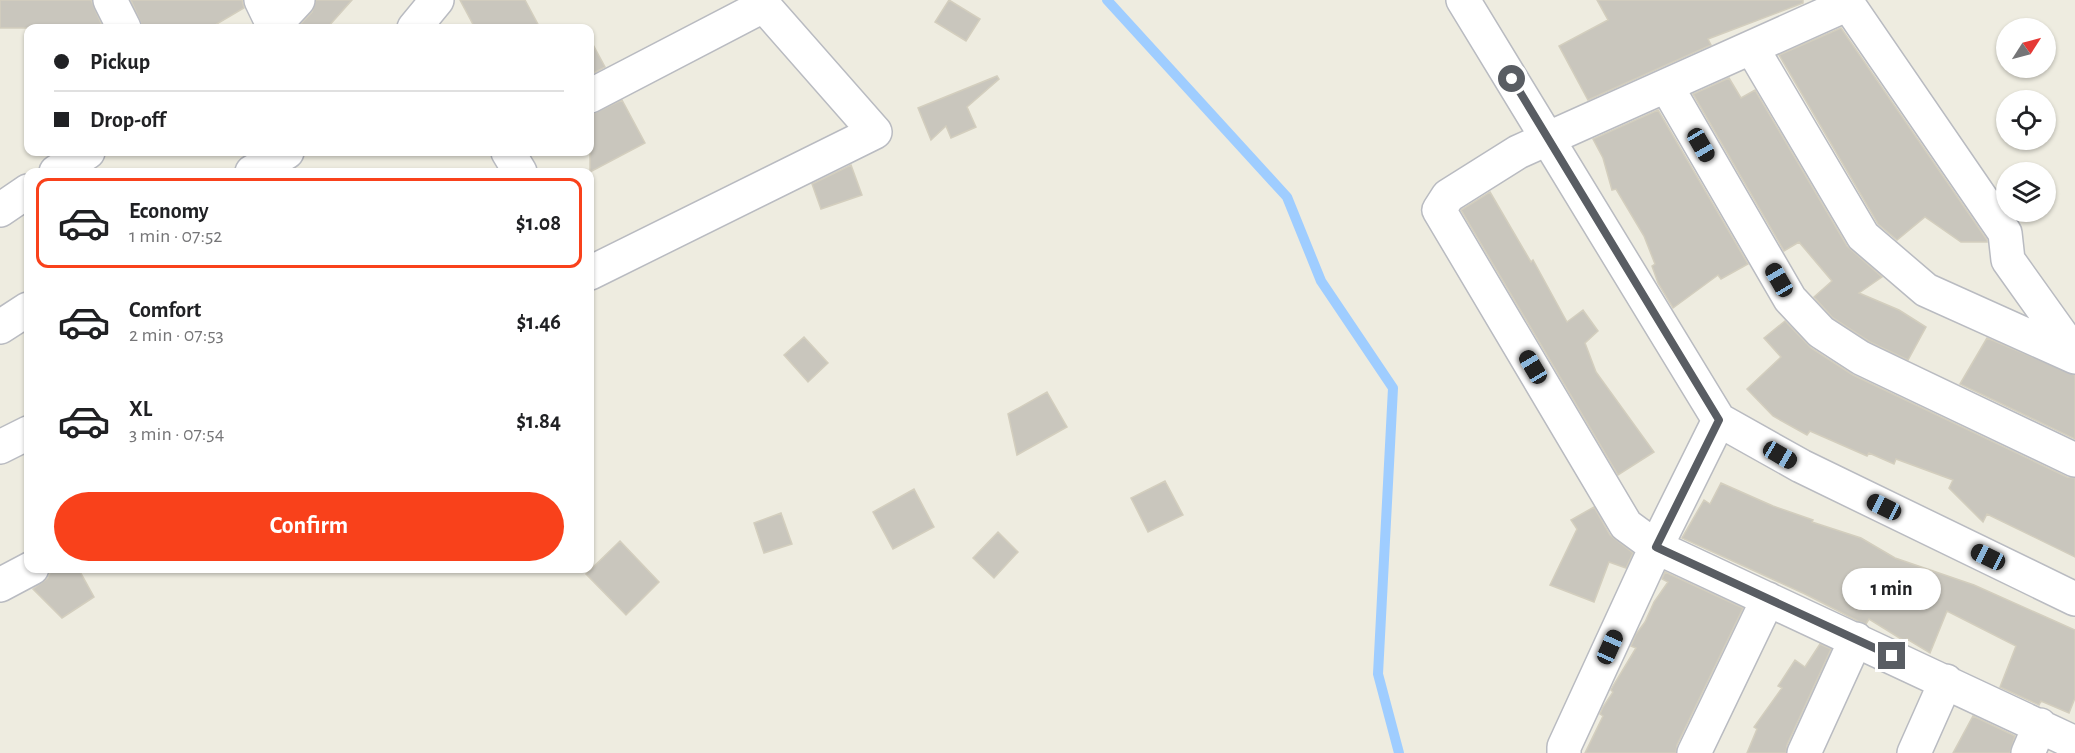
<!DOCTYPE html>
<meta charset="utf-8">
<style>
body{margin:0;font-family:"Alegreya Sans",sans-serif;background:#f6f6f6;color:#202124;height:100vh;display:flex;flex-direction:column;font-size:22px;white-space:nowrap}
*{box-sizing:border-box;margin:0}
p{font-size:20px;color:#757577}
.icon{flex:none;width:33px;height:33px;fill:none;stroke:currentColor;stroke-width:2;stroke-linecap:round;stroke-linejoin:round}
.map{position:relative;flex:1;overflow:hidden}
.panel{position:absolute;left:24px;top:168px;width:570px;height:405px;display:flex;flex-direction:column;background:#fff;border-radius:12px;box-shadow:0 2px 4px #0004}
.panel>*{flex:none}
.banner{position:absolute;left:24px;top:24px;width:570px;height:132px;border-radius:12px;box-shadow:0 2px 4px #0004;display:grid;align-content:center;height:132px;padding:0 30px;background:#fff}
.needle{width:39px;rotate:54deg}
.fabs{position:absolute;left:1996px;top:18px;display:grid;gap:12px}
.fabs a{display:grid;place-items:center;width:60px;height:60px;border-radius:50%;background:#fff;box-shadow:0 2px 4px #0004;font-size:30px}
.end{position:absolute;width:27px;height:27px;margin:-14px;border:8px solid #595d63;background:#fff;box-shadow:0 0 0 3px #fff}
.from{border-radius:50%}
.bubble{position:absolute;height:42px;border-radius:21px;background:#fff;box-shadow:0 2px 4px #0004;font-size:20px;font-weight:700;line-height:42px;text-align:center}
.car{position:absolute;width:18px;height:36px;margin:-18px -9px;border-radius:8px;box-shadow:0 0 4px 2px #0007;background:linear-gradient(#222 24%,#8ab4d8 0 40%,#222 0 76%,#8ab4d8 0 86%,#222 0)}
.banner b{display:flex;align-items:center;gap:21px;height:57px;font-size:22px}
.banner b+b{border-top:2px solid #e0e0e0}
.banner i{width:15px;height:15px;background:#202124}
ul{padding:10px 0 0;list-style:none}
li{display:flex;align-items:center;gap:18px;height:90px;margin:0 12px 9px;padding:0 18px;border:3px solid transparent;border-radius:12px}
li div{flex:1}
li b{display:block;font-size:22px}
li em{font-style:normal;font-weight:700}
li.on{border-color:#f9411b}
li>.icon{width:54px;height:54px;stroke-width:1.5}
.action{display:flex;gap:12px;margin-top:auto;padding:12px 30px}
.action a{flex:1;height:69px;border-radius:36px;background:#f9411b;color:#fff;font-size:24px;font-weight:700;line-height:69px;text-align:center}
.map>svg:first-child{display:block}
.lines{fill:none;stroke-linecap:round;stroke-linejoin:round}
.stream{stroke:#9fcdff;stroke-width:10}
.building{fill:#c9c6bd;stroke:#d3cebe;stroke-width:1.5}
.minor-casing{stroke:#b9bbc1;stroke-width:36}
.minor{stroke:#fff;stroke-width:33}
.route{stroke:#595d63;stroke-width:8}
</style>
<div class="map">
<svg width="2075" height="753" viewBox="0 0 2075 753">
<rect width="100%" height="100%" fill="#eeece0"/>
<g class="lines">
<path class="stream" d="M1107,0L1287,197L1321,281L1393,388L1378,674L1399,753"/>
</g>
<path class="building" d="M0,0H91L103,28H0Z
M131,0H242L244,8L210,28H143Z
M316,0H352L327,28H297L312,12Z
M460,0H525L540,28H475Z
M949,0L980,19L966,41L935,22Z
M1597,0H1803V3L1708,39L1711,45L1588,100L1559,46L1608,20Z
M1841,28L1987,240V242H1961L1925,217L1897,240L1878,224L1779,55Z
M590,39L605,67L590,75Z
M997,76L999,79L967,107L976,127L951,138L946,126L931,140L918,108Z
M1729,78L1741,98L1755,90L1847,246L1882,277L1859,293L1899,310L1926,327L1908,360L1870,342L1833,318L1814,297L1832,281L1799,242L1784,251L1693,94Z
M622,100L645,143L590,172V115Z
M1658,110L1748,264L1721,279L1718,275L1673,308L1658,283L1652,266L1655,264L1644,236L1616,189L1612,190L1603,158L1593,139Z
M851,165L862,195L821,209L812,184Z
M1490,192L1531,262L1533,260L1567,322L1583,310L1598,331L1585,343L1596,372L1654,452L1618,475L1461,210Z
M1785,321L1811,348L1853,375L2067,477L2075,478V557L1987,514L1983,522L1949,488L1953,480L1896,459L1894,464L1869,453L1867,456L1810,431L1807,435L1773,416L1747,389L1781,357L1764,338Z
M804,337L828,363L808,382L784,355Z
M1987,338L2075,375V439L1960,384Z
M1047,392L1067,427L1017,455L1008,414Z
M1165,481L1183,515L1148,532L1131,498Z
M1721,483L1773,506L1813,520L1812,522L1861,538L1895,558L1974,585L2075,630V698L2069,713L2041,701L2039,705L2000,687L2016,646L1947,611L1930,653L1907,639L1906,642L1869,619L1866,624L1858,621L1805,594L1682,538L1704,500L1710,504Z
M914,489L934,527L893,549L873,512Z
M1594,507L1610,535L1633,553L1626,568L1609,562L1594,602L1550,585L1577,529L1571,520Z
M781,513L792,544L764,553L754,523Z
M998,532L1018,552L994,578L973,558Z
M620,541L659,582L626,615L586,574Z
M52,568H78L94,597L62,618L33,589L48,578Z
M1665,572L1743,608L1677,745L1676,753H1585L1603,716L1600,714L1603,707L1613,692L1611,690L1613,686L1636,648L1631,646L1636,634L1645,622L1654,602L1668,582L1662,579Z
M1820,644L1831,649L1787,745L1786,753H1747L1757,729L1754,727L1782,688L1778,686L1795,660L1805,667Z
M1973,716L2015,736L2010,753H1953Z"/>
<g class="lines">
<defs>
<path id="minor" d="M110,0L124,28
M261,0L274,27
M1463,0L1719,420L1801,466L2075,599
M272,28L298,0
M414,28L437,0
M1752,48L1863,236L1926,290L2075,357
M1667,87L1790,299L1821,332L1861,358L2075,460
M590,96L763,6
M508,152L520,172
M56,172L88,152
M252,172L287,152
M0,210L28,191
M590,273L875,132L759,0
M0,327L28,309
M2075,354L2008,260L2005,233L1848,4L1518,152L1448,196L1439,210L1626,525L1656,547L2075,743
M0,447L28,433
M0,585L32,568
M1564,753V747L1656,547L1719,420
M1694,753L1768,599
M1804,753L1856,639
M1914,753L1946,681
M2028,753L2040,725"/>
</defs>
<use href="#minor" class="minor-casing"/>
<use href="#minor" class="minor"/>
</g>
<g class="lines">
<path class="route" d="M1512,79L1719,420L1656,547L1892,656"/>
</g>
</svg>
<div class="fabs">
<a><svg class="needle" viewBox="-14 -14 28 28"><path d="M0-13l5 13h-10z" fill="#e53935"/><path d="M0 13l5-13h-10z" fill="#757577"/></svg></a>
<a><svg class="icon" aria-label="locate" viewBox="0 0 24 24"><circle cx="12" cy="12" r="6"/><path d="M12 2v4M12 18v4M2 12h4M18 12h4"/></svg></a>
<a><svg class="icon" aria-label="layers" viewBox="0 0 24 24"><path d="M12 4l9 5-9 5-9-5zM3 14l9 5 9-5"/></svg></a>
</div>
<i class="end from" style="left:1512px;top:79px"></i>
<i class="end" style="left:1892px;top:656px"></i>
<div class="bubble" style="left:1842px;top:568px;width:99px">1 min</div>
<i class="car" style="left:1701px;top:145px;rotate:150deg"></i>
<i class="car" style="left:1779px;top:280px;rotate:330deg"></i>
<i class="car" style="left:1533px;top:367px;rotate:329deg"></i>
<i class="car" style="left:1780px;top:455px;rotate:120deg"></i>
<i class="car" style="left:1884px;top:507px;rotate:296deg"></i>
<i class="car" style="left:1988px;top:557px;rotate:296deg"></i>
<i class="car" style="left:1610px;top:647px;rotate:24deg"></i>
<div class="banner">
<b><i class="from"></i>Pickup</b>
<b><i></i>Drop-off</b>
</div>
<section class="panel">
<ul>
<li class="on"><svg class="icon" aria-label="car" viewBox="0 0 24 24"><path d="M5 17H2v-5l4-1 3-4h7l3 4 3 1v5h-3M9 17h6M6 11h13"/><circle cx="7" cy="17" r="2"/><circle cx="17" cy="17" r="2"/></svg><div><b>Economy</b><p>1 min · 07:52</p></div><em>$1.08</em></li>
<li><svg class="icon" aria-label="car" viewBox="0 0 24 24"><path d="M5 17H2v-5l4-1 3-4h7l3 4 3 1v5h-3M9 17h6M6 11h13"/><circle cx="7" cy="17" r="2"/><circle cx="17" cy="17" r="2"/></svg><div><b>Comfort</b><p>2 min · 07:53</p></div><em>$1.46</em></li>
<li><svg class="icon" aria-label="car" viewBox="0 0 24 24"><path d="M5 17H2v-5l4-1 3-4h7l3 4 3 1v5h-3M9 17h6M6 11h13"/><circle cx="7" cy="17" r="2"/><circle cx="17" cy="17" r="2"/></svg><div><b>XL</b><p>3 min · 07:54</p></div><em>$1.84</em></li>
</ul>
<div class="action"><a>Confirm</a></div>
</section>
</div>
